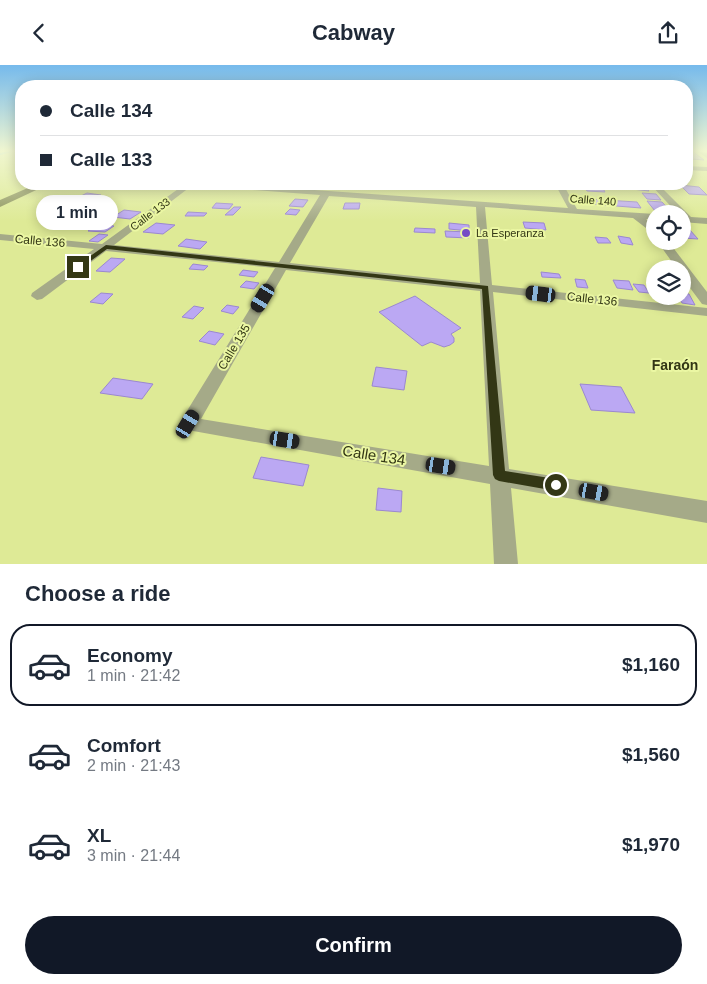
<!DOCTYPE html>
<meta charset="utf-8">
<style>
body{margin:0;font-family:Arial,sans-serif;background:#f2f2f3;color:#1f2937;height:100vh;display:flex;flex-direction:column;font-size:19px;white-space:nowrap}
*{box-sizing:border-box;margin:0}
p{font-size:16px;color:#747a83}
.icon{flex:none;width:28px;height:28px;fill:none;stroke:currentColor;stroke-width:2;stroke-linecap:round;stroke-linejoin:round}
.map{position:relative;height:499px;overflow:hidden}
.details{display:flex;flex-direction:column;background:#fff;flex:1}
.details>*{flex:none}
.hud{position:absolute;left:15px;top:15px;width:678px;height:110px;border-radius:20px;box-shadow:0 2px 12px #0003;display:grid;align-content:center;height:110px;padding:0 25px;background:#fff}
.buttons{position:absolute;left:646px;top:140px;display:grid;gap:10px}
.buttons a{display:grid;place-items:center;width:45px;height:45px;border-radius:50%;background:#fff;box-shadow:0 2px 12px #0003;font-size:25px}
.end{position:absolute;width:22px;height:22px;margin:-11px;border:6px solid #333715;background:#fff;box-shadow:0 0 0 2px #fff}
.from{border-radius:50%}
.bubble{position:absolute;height:35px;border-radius:18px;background:#fff;box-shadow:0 2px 12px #0003;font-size:16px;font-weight:800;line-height:35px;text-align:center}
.car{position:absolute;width:15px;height:30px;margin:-15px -8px;border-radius:6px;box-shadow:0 0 4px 1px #0007;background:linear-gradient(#222 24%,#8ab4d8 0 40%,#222 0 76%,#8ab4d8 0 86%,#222 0)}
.hud b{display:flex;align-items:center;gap:18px;height:48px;font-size:19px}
.hud b+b{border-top:1px solid #e0e1e3}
.hud i{width:12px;height:12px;background:#1f2937}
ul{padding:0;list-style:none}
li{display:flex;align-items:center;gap:15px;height:82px;margin:0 10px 8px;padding:0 15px;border:2px solid transparent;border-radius:20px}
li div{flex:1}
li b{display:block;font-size:19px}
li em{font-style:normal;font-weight:800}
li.selected{border-color:#111827}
li>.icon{width:45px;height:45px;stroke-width:1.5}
h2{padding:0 25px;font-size:22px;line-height:60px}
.cta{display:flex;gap:10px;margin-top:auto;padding:10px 25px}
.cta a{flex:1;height:58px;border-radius:30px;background:#111827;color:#fff;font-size:20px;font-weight:800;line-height:58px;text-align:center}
header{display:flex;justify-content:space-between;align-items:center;height:65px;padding:0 25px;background:#fff;font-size:22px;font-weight:800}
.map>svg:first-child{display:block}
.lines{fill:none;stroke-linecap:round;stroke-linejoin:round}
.stream{stroke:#6cc2f2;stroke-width:2}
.building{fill:#bba8f3;stroke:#9b88d0}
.street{fill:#a5aa88;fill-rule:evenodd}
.secondary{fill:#888f5b;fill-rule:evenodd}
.route{fill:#333715}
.poi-dot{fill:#754cc5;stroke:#ebf7a3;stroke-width:2}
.labels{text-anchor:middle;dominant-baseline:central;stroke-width:4;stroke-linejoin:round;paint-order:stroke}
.far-street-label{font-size:11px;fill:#333715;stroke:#ebf7a3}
.far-poi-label{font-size:11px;fill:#333715;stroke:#ebf7a3;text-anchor:start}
.street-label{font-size:12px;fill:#333715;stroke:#ebf7a3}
.neighbourhood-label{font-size:14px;font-weight:bold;fill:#333715;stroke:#ebf7a3}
.near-street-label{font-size:15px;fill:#333715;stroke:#ebf7a3}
</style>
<header><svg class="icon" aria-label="back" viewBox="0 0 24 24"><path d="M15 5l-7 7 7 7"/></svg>Cabway<svg class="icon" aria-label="share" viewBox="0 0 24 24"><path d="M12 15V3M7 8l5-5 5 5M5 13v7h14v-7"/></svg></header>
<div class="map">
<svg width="707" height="499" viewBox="0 0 707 499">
<rect width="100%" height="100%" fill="#deea96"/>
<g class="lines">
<path class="stream" d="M0,89L11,86"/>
</g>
<path class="building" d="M686,86H692L704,95L691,94L686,90Z
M75,119H96L87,124L68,122Z
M583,119L601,120L605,127L587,126Z
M627,119H643L649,126L632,124Z
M680,120L699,122L707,130L689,129Z
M87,128L101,130L93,134L79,132Z
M642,128L656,129L661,135L647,134Z
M295,134L308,135L303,142L289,141Z
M589,134L637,137L641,143L592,139Z
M647,136L662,137L671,147L655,146Z
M216,138L233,139L229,144L212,143Z
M345,138H360L359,144H343Z
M234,142H241L233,150H225Z
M290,144L300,145L296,150L285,149Z
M124,145L141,147L130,154L113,152Z
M188,147L207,148L204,151H185Z
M523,157L544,158L546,165L525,163Z
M156,158L175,160L163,169L143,167Z
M449,158L469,160V166L449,164Z
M98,159L114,161L105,167L88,166Z
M415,163L435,164V168L414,167Z
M682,164H689L698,174L682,173Z
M445,166L468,167L469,173L446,172Z
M99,169L108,170L98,177L89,176Z
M618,171L630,173L633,180L621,178Z
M595,172L607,173L611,178H598Z
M186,174L207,177L200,184L178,181Z
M111,193L125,194L110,207L96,206Z
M193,199L208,201L204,205L189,204Z
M243,205L258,207L254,212L239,210Z
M541,207L559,209L561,213L542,212Z
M575,214L585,215L588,223L577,222Z
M613,215L629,216L633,225L617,223Z
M246,216L259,218L254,224L240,222Z
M633,219L644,220L649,228L639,227Z
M101,228L113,229L103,239L90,237Z
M682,228L689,229L695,240L682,238L678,231H682Z
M415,231L461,263L451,269L454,273V277L450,280L444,282L431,277L422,281L379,247Z
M227,240L239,242L233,249L221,246Z
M194,241L204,243L193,254L182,252Z
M209,266L224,269L215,280L199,276Z
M376,302L407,306L404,325L372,321Z
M113,313L153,319L142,334L100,328Z
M580,319L621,322L635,348L591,345Z
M261,392L309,400L303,421L253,413Z
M378,423L402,426L401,447L376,445Z"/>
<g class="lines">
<path class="street" d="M697,86L707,88V93Z
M686,101L707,102V106L686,105Z
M185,119H194L114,180L279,197L320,130L200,121L196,119H231L568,143L555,119H563L577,144L655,149V155L646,154L655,162V170L633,153L485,142L492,220L707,243V251L493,227L509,404L707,436V458L511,423L518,499H494L490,419L182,364L179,359L182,354L275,203L106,186L42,234L37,235L31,231L32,228L94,184L0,175V169L102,179ZM329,131L476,142L480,218L290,198ZM286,205L480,226L489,401L201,354Z
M650,119H658L691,152L707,153V159L682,157V149H678Z
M657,176H668L707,227V240L702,239L682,212V204H677Z"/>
<path class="secondary" d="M37,119H49L0,142V135Z"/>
</g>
<linearGradient id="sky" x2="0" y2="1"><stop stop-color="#76baec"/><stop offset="0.55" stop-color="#f0f6d0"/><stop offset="1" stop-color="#f0f6d0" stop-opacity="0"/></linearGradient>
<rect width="707" height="156" fill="url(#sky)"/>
<path class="route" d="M106,180L488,221L505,406L556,414L560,416L562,420L560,424L556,426L499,416L495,414L493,410L482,224L107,184L81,203H76V201Z"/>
<circle class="poi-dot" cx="466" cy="168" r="5"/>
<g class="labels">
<g class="far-street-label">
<text transform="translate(593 135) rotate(4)">Calle 140</text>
<text transform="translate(150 149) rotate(-37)">Calle 133</text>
</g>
<g class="far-poi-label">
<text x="476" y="168">La Esperanza</text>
</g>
<g class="street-label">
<text transform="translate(40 176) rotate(5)">Calle 136</text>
<text transform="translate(592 234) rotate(6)">Calle 136</text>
<text transform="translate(234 282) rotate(-59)">Calle 135</text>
</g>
<g class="neighbourhood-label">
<text x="675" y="300">Faraón</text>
</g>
<g class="near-street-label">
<text transform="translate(374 390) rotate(9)">Calle 134</text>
</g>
</g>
</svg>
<div class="buttons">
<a><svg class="icon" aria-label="locate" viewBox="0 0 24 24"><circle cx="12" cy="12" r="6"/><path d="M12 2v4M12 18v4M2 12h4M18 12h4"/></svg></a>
<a><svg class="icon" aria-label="layers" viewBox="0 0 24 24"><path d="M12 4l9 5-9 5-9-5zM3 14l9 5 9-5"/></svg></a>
</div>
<i class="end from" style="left:556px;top:420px"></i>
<i class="end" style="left:78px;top:202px"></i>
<div class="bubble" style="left:36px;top:130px;width:82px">1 min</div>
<i class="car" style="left:541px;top:229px;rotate:277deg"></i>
<i class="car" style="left:263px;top:233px;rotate:211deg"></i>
<i class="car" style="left:188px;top:359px;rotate:31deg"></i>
<i class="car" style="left:285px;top:375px;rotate:99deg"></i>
<i class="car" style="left:441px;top:401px;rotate:99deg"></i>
<i class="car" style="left:594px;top:427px;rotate:100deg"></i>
<div class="hud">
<b><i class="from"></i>Calle 134</b>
<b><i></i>Calle 133</b>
</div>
</div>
<section class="details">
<h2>Choose a ride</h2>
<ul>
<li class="selected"><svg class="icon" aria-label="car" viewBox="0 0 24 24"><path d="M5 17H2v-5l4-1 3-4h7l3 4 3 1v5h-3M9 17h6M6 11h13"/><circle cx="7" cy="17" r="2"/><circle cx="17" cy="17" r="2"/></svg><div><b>Economy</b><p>1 min · 21:42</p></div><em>$1,160</em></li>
<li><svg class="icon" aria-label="car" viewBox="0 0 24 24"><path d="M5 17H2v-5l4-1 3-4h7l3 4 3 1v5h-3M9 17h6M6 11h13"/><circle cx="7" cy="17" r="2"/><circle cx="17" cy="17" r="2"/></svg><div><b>Comfort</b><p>2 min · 21:43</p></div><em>$1,560</em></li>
<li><svg class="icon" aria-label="car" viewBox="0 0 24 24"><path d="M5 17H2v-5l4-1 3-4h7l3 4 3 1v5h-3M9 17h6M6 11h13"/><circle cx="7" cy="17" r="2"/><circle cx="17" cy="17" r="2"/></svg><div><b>XL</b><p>3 min · 21:44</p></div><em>$1,970</em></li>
</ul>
<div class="cta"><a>Confirm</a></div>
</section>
